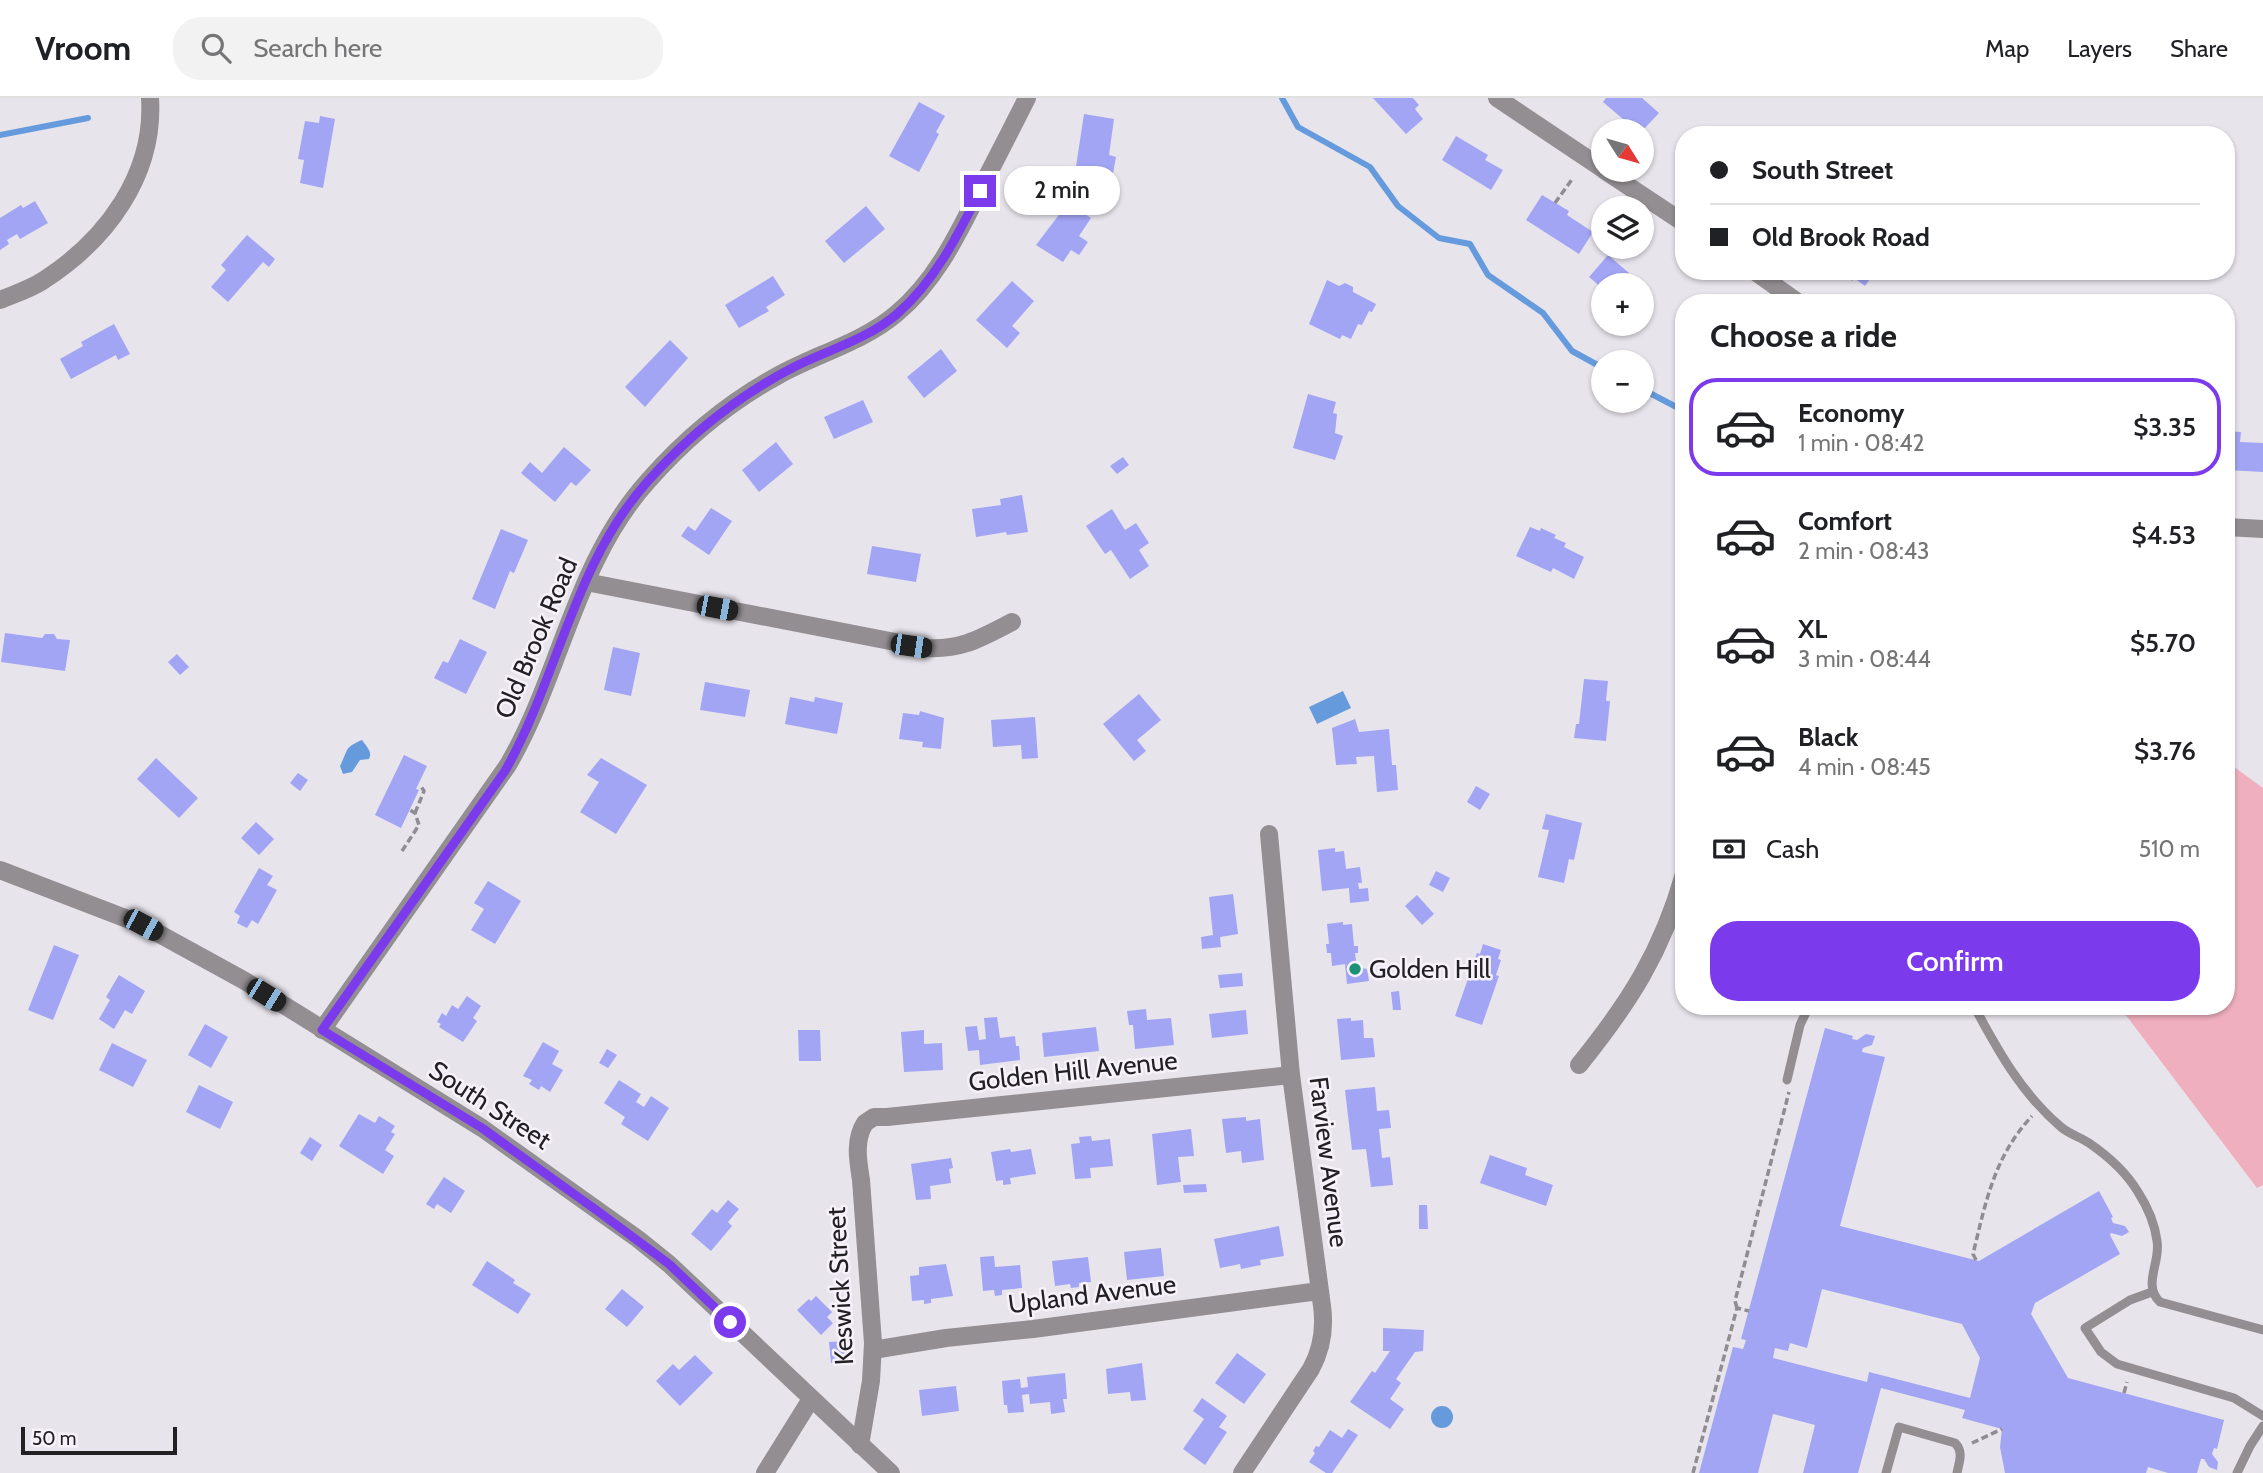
<!DOCTYPE html>
<meta charset="utf-8">
<style>
body{margin:0;font-family:Cabin,sans-serif;background:#f2f2f2;color:#202124;height:100vh;display:flex;flex-direction:column;font-size:26px;white-space:nowrap}
*{box-sizing:border-box;margin:0}
p{font-size:23px;color:#757577}
.icon{flex:none;width:38px;height:38px;fill:none;stroke:currentColor;stroke-width:2;stroke-linecap:round;stroke-linejoin:round}
.map{position:relative;flex:1;overflow:hidden}
.sheet{position:absolute;left:1675px;top:196px;width:560px;height:721px;display:flex;flex-direction:column;background:#fff;border-radius:28px;box-shadow:0 2px 5px #0004}
.sheet>*{flex:none}
.top-card{position:absolute;left:1675px;top:28px;width:560px;height:154px;border-radius:28px;box-shadow:0 2px 5px #0004;display:grid;align-content:center;height:154px;padding:0 35px;background:#fff}
.needle{width:46px;rotate:127deg}
.controls{position:absolute;left:1591px;top:21px;display:grid;gap:14px}
.controls a{display:grid;place-items:center;width:63px;height:63px;border-radius:50%;background:#fff;box-shadow:0 2px 5px #0004;font-size:35px}
.scale{position:absolute;left:21px;bottom:18px;width:156px;box-sizing:border-box;padding-left:7px;border:4px solid #212023;border-top:0;font-size:19px;line-height:24px;white-space:nowrap;color:#212023;-webkit-text-stroke:5px #f6f1fa;paint-order:stroke}
.end{position:absolute;width:32px;height:32px;margin:-16px;border:9px solid #7c3aed;background:#fff;box-shadow:0 0 0 4px #fff}
.from{border-radius:50%}
.bubble{position:absolute;height:49px;border-radius:24px;background:#fff;box-shadow:0 2px 5px #0004;font-size:23px;font-weight:600;line-height:49px;text-align:center}
.car{position:absolute;width:21px;height:42px;margin:-21px -10px;border-radius:9px;box-shadow:0 0 5px 2px #0007;background:linear-gradient(#222 24%,#8ab4d8 0 40%,#222 0 76%,#8ab4d8 0 86%,#222 0)}
.top-card b{display:flex;align-items:center;gap:24px;height:66px;font-size:26px}
.top-card b+b{border-top:2px solid #e0e0e0}
.top-card i{width:18px;height:18px;background:#202124}
ul{padding:0;list-style:none}
li{display:flex;align-items:center;gap:21px;height:98px;margin:0 14px 10px;padding:0 21px;border:4px solid transparent;border-radius:28px}
li div{flex:1}
li b{display:block;font-size:26px}
li em{font-style:normal;font-weight:600}
li.current{border-color:#7c3aed}
li>.icon{width:63px;height:63px;stroke-width:1.5}
h2{padding:0 35px;font-size:32px;line-height:84px}
.pay{display:flex;align-items:center;gap:18px;height:77px;padding:0 35px;font-size:26px}
.pay p{margin-inline-start:auto}
.cta{display:flex;gap:14px;margin-top:auto;padding:14px 35px}
.cta a{flex:1;height:80px;border-radius:28px;background:#7c3aed;color:#fff;font-size:28px;font-weight:600;line-height:80px;text-align:center}
header{display:flex;align-items:center;gap:42px;box-sizing:border-box;height:98px;padding:0 35px;background:#fff;border-bottom:2px solid #e0e0e0}
header strong{font-size:33px}
nav{display:flex;gap:38px;margin-inline-start:auto;font-size:24px}
.search{width:490px;height:63px;background:#f2f2f2;display:flex;align-items:center;gap:18px;box-sizing:border-box;padding:0 24px;border-radius:28px;color:#757577;font-size:26px}
.map>svg:first-child{display:block}
.green{fill:#f0afbe}
.water{fill:#659bdc}
.lines{fill:none;stroke-linecap:round;stroke-linejoin:round}
.stream{stroke:#659bdc;stroke-width:6}
.building{fill:#a1a5f3;fill-rule:evenodd}
.path{stroke:#8f8c92;stroke-width:3.5;stroke-dasharray:7 3.5;stroke-linecap:butt}
.service{stroke:#928e91;stroke-width:9}
.minor{stroke:#928e91;stroke-width:18}
.tertiary{stroke:#928e91;stroke-width:18}
.route{stroke:#7c3aed;stroke-width:9}
.poi-dot{fill:#1d9174;stroke:#f6f1fa;stroke-width:2.5}
.labels{text-anchor:middle;dominant-baseline:central;stroke-width:5;stroke-linejoin:round;paint-order:stroke}
.street-label{font-size:26px;fill:#212023;stroke:#f6f1fa}
.poi-label{font-size:26px;fill:#212023;stroke:#f6f1fa;text-anchor:start}
</style>
<header>
<strong>Vroom</strong>
<div class="search"><svg class="icon" aria-label="search" viewBox="0 0 24 24"><circle cx="10" cy="10" r="6"/><path d="M15 15l6 6"/></svg>Search here</div>
<nav><a>Map</a><a>Layers</a><a>Share</a></nav>
</header>
<div class="map">
<svg width="2263" height="1375" viewBox="0 0 2263 1375">
<rect width="100%" height="100%" fill="#e8e4ec"/>
<path class="green" d="M2226,663L2263,690V1087L2257,1090L2119,908H2226Z"/>
<path class="water" d="M1343,593L1351,610L1317,626L1309,609Z
M362,642C366,648 373,654 369,661L360,662L352,674L343,676L340,668C349,650 344,650 362,642Z
M1431 1319a11 11 0 1 1 22 0a11 11 0 1 1-22 0Z"/>
<g class="lines">
<path class="stream" d="M1282,0L1298,29L1370,69L1398,108L1439,140L1470,146L1488,177L1543,215L1572,253L1603,270
M0,37L88,20
M1642,291L1684,313"/>
</g>
<path class="building" d="M1373,0H1413L1419,7L1415,11L1423,21L1406,36Z
M1606,0H1642L1659,15L1642,33H1637L1603,4Z
M919,4L945,18L936,34L939,36L919,74L889,58Z
M1084,16L1114,21L1109,57L1116,59L1112,81L1075,75Z
M320,18L335,21L323,90L300,85L304,62L298,61L305,23L319,25Z
M1456,38L1488,57L1485,62L1503,72L1491,92L1442,62Z
M1542,97L1569,113L1567,117L1593,134L1579,156L1526,122Z
M35,103L48,125L20,141L17,136L7,142L9,146L0,152V120L21,107L23,110Z
M1068,105L1091,120L1079,138L1088,144L1079,157L1071,152L1063,164L1036,147Z
M866,108L885,131L844,165L825,143Z
M247,137L275,161L269,169L263,164L228,204L211,189L226,172L221,167Z
M1608,157L1629,175L1627,178L1635,185L1634,187H1603V191L1589,179Z
M1847,173H1876L1865,188L1854,180L1852,183L1844,177Z
M773,178L785,197L766,209L769,213L739,230L725,207Z
M1327,182L1339,188L1345,185L1353,189V194L1376,206L1372,214L1369,213L1362,227L1358,226L1351,241L1342,237L1340,241L1309,226Z
M1012,183L1034,203L1012,228L1020,235L1007,250L976,222Z
M114,226L130,256L118,262L116,257L71,281L60,261L83,248L81,244Z
M670,242L688,260L645,309L625,289Z
M941,251L957,273L924,300L907,279Z
M1308,296L1336,304L1333,315L1337,316L1335,335L1343,338L1335,362L1293,350Z
M863,302L873,324L834,341L824,319Z
M2226,333L2241,334L2240,344L2263,345V374L2226,372Z
M776,344L793,366L759,394L742,372Z
M564,349L591,372L576,388L571,384L555,404L521,375L530,364L542,375Z
M1123,359L1129,367L1117,376L1110,368Z
M1022,397L1028,434L1007,437L1006,434L976,439L972,411L1001,407L1000,401Z
M711,410L732,423L709,457L681,438L688,428L695,433Z
M1112,411L1125,432L1136,425L1149,445L1139,452L1149,468L1130,481L1111,452L1105,456L1086,428Z
M1530,429L1540,433L1541,430L1556,437L1554,440L1566,445L1564,449L1584,459L1574,481L1553,470L1551,474L1516,458Z
M501,431L528,442L514,475L510,473L495,511L472,501Z
M872,448L921,456L916,484L867,476Z
M2226,488L2234,489L2231,516H2226Z
M5,535L42,540L45,536H54L57,541L70,542L65,573L1,564Z
M460,541L487,554L466,596L434,580L443,563L448,565Z
M613,549L640,555L631,598L604,592Z
M177,556L189,569L180,577L168,564Z
M1584,581L1608,583L1606,603H1610L1606,643L1574,640L1576,626H1579Z
M705,584L750,592L745,619L700,612Z
M1139,596L1161,622L1137,642L1146,653L1134,663L1103,626Z
M790,599L814,604L815,599L843,605L837,636L785,626Z
M920,613L944,620L941,651L922,649L923,644L899,641L903,615L919,617Z
M1035,619L1038,660L1022,661L1021,647L993,649L991,622Z
M1355,621L1359,634L1389,631L1392,667H1396L1398,692L1377,694L1374,658L1356,659L1357,666L1336,667L1332,630Z
M404,657L427,668L416,691L419,692L401,730L375,717Z
M156,660L198,700L179,720L137,681Z
M601,660L647,687L616,736L580,714L599,684L587,677Z
M298,675L308,682L300,693L290,685Z
M1476,688L1490,696L1480,712L1467,704Z
M1546,716L1582,725L1574,762L1569,761L1564,785L1538,779L1549,732L1542,731Z
M256,724L274,741L259,757L241,740Z
M1335,750V754L1344,753L1346,771L1360,769L1362,785H1358L1359,791L1368,790L1369,803L1350,805L1349,790L1322,793L1318,752Z
M259,770L273,778L267,787L277,792L258,826L252,822L247,830L237,825L240,818L234,814Z
M1436,773L1450,780L1443,794L1429,787Z
M488,783L521,803L495,846L471,832L484,811L474,805Z
M1233,796L1238,836L1220,839L1221,849L1202,851L1201,839L1213,837L1209,799Z
M1417,797L1434,816L1422,827L1405,808Z
M1343,824V827L1352,826L1354,848H1358V855H1355L1357,869L1367,871L1369,883L1347,886L1345,866L1332,868L1331,855H1327L1326,846H1329L1327,826Z
M1483,846L1501,852L1498,861L1501,862L1496,877L1499,878L1482,927L1455,918L1477,855L1480,856Z
M54,847L79,857L53,922L28,912Z
M1242,875L1243,888L1220,890L1218,877Z
M119,877L145,893L132,916L125,912L114,931L99,921L110,902L106,899Z
M1399,893L1401,912H1393L1391,894Z
M467,898L481,908L473,920L477,923L463,944L439,929L441,926L437,924L442,915L446,918L452,907L458,911Z
M1146,911L1147,922L1171,920L1174,947L1135,951L1133,927H1129L1127,913Z
M1246,912L1248,936L1212,940L1209,916Z
M997,919L1000,940L1015,938L1016,948H1019L1020,962L980,967L979,952L968,953L965,929L977,928L979,942L986,941L984,920Z
M1351,920V923L1363,922L1364,940H1373L1375,959L1341,962L1337,921Z
M205,926L228,939L211,970L188,957Z
M1096,929L1099,953L1044,959L1042,935Z
M1825,930L1853,938L1852,941L1857,942L1866,936L1875,938L1872,947L1863,950L1862,954L1885,959L1840,1128L1979,1163L2099,1093L2113,1119L2111,1120L2113,1125L2125,1128L2129,1134L2122,1138L2111,1135L2110,1137L2120,1156L2035,1205L2031,1216L2068,1280L2224,1322L2217,1351L2214,1350L2212,1356L2218,1364L2217,1372L2209,1369L2204,1361H2201L2197,1375H2168L2148,1369L2146,1375H2005L2000,1349L2002,1331L1962,1320L1965,1312L1881,1290L1858,1375H1803L1815,1327L1773,1316L1758,1375H1699L1733,1249L1743,1251L1746,1242L1741,1241ZM1822,1191L1962,1226L1980,1260L1970,1300L1869,1274L1867,1284L1773,1260L1775,1250L1788,1253L1790,1245L1807,1250Z
M798,932H820L821,963H799Z
M924,932V946L942,945L943,972L904,974L901,934Z
M543,944L559,953L552,966L563,972L550,994L541,988L539,992L529,986L532,982L523,978Z
M112,945L147,962L133,989L99,972Z
M607,951L617,957L608,970L599,965Z
M619,982L641,996L636,1004L644,1009L651,998L669,1010L648,1043L621,1026L625,1019L604,1005Z
M199,987L233,1004L220,1031L186,1014Z
M1375,989L1377,1013L1389,1012L1391,1030L1379,1031L1382,1060L1390,1059L1393,1087L1371,1089L1366,1051L1352,1052L1345,992Z
M359,1016L375,1025L379,1018L395,1028L391,1034L395,1036L385,1052L394,1058L383,1076L339,1048Z
M1246,1019V1023L1260,1021L1264,1062L1242,1065L1241,1053L1226,1055L1222,1021Z
M1191,1031L1194,1058L1178,1059L1181,1084L1157,1087L1152,1036Z
M1091,1038L1092,1043L1110,1041L1113,1068L1090,1070L1091,1080L1075,1081L1071,1046L1080,1045L1079,1039Z
M310,1039L322,1047L312,1063L300,1055Z
M1010,1051L1011,1054L1031,1051L1036,1076L1010,1080L1011,1086L1003,1087V1082L996,1083L991,1054Z
M1490,1057L1527,1070L1525,1077L1553,1087L1546,1108L1480,1085Z
M951,1060L953,1070L949,1071L951,1085L930,1088L931,1101L916,1102L911,1066Z
M444,1079L465,1093L451,1115L437,1106L434,1111L426,1106Z
M1206,1086L1207,1094L1184,1095L1183,1087Z
M728,1102L739,1111L728,1124L732,1128L711,1153L691,1136L712,1111L717,1115Z
M1419,1107H1427L1428,1131H1419Z
M1279,1128L1284,1158L1260,1162L1261,1167L1241,1171L1240,1166L1220,1170L1214,1141Z
M1161,1150L1164,1178L1127,1182L1124,1154Z
M994,1158L995,1169L1020,1167L1022,1190L1002,1192V1197L995,1198L994,1192L983,1193L980,1159Z
M1088,1159L1091,1184L1079,1185V1189L1071,1190L1070,1186L1055,1188L1052,1163Z
M487,1163L515,1182L513,1185L531,1196L518,1216L472,1187Z
M946,1166L953,1198L931,1201V1205L924,1206V1202L912,1203L910,1178L919,1177V1169Z
M622,1191L644,1209L627,1229L605,1211Z
M816,1198L832,1214L827,1219L833,1225L821,1237L797,1212L809,1201L811,1203Z
M1383,1230L1424,1232L1423,1253L1415,1254L1396,1281L1401,1285L1390,1301L1404,1311L1390,1331L1350,1304L1372,1273L1375,1275L1390,1253H1383Z
M845,1243L847,1263L831,1265L829,1244Z
M1237,1255L1266,1276L1244,1306L1215,1285Z
M695,1257L713,1275L680,1308L656,1283L673,1266L679,1272Z
M1142,1265L1146,1302L1131,1303L1130,1294L1108,1296L1106,1271Z
M1065,1275L1067,1301H1063L1065,1314L1051,1316L1050,1304L1030,1306L1029,1296L1022,1297L1024,1314L1008,1315L1007,1307H1004L1002,1283L1020,1281L1021,1290L1028,1289L1027,1279Z
M956,1288L959,1313L922,1318L919,1292Z
M1202,1300L1227,1318L1219,1329L1227,1334L1205,1367L1183,1351L1204,1321L1193,1313Z
M1348,1331L1358,1337L1332,1375H1326L1309,1364L1315,1355L1313,1353L1316,1348L1319,1349L1330,1332L1342,1340Z"/>
<g class="lines">
<path class="path" d="M1555,105L1573,80
M1608,110L1611,105
M1594,132L1603,119
M1756,205L1757,203
M415,715L424,693L420,687
M402,753L419,727L415,715L410,712
M1976,1162L1973,1156C1986,1103 1994,1059 2032,1018
M1737,1210L1735,1203L1789,994
M2124,1295L2127,1284
M1972,1345L2002,1331
M1693,1375L1737,1210L1749,1213"/>
<path class="service" d="M1974,908C1998,953 2022,996 2061,1029C2069,1036 2080,1039 2089,1045C2108,1058 2126,1074 2138,1094C2147,1108 2155,1127 2157,1143C2161,1164 2142,1187 2160,1204L2263,1232
M1787,982L1800,927L1809,908
M2152,1194L2130,1202L2085,1230L2101,1254L2117,1266L2234,1300L2263,1318
M1886,1375L1899,1329L1955,1345C1964,1354 1959,1364 1957,1375
M2237,1375L2250,1348L2263,1328"/>
<path class="minor" d="M1497,0L1603,71
M1604,72L1684,125
M1754,173L1799,205
M0,202C14,196 31,191 44,182C106,142 155,77 150,0
M2226,429L2263,431
M586,484L926,550C962,552 981,540 1012,524
M322,932L508,667C561,576 575,464 648,383C685,341 729,304 779,277C817,256 863,244 896,216C935,184 957,138 979,94C995,63 1011,32 1027,0
M1579,967C1629,905 1662,854 1684,776
M873,1252L946,1240L1033,1231L1319,1193
M860,1347L871,1283L873,1245L861,1082C858,1063 854,1042 865,1025L874,1019H887L1291,977
M765,1375L811,1301
M1242,1375L1311,1271C1322,1251 1325,1230 1322,1208L1291,977L1269,736"/>
<path class="tertiary" d="M0,772L143,827L245,883L482,1030L638,1141L669,1166L891,1375"/>
</g>
<g class="lines">
<path class="route" d="M730,1224L669,1166L599,1114L482,1030L322,932L505,673C558,580 574,465 648,383C690,336 738,298 794,269C828,252 868,241 897,216C935,183 958,137 980,93"/>
</g>
<circle class="poi-dot" cx="1355" cy="871" r="7"/>
<g class="labels">
<g class="street-label">
<text transform="translate(536 540) rotate(-67)">Old Brook Road</text>
<text transform="translate(1073 973) rotate(-6)">Golden Hill Avenue</text>
<text transform="translate(490 1007) rotate(33)">South Street</text>
<text transform="translate(1329 1064) rotate(83)">Farview Avenue</text>
<text transform="translate(840 1188) rotate(-93)">Keswick Street</text>
<text transform="translate(1092 1196) rotate(-7)">Upland Avenue</text>
</g>
<g class="poi-label">
<text x="1369" y="871">Golden Hill</text>
</g>
</g>
</svg>
<div class="controls">
<a><svg class="needle" viewBox="-14 -14 28 28"><path d="M0-13l5 13h-10z" fill="#e53935"/><path d="M0 13l5-13h-10z" fill="#757577"/></svg></a>
<a><svg class="icon" aria-label="layers" viewBox="0 0 24 24"><path d="M12 4l9 5-9 5-9-5zM3 14l9 5 9-5"/></svg></a>
<a>+</a>
<a>−</a>
</div>
<div class="scale">50 m</div>
<i class="end from" style="left:730px;top:1224px"></i>
<i class="end" style="left:980px;top:93px"></i>
<div class="bubble" style="left:1004px;top:68px;width:116px">2 min</div>
<i class="car" style="left:717px;top:510px;rotate:101deg"></i>
<i class="car" style="left:911px;top:548px;rotate:98deg"></i>
<i class="car" style="left:143px;top:827px;rotate:118deg"></i>
<i class="car" style="left:266px;top:897px;rotate:122deg"></i>
<div class="top-card">
<b><i class="from"></i>South Street</b>
<b><i></i>Old Brook Road</b>
</div>
<section class="sheet">
<h2>Choose a ride</h2>
<ul>
<li class="current"><svg class="icon" aria-label="car" viewBox="0 0 24 24"><path d="M5 17H2v-5l4-1 3-4h7l3 4 3 1v5h-3M9 17h6M6 11h13"/><circle cx="7" cy="17" r="2"/><circle cx="17" cy="17" r="2"/></svg><div><b>Economy</b><p>1 min · 08:42</p></div><em>$3.35</em></li>
<li><svg class="icon" aria-label="car" viewBox="0 0 24 24"><path d="M5 17H2v-5l4-1 3-4h7l3 4 3 1v5h-3M9 17h6M6 11h13"/><circle cx="7" cy="17" r="2"/><circle cx="17" cy="17" r="2"/></svg><div><b>Comfort</b><p>2 min · 08:43</p></div><em>$4.53</em></li>
<li><svg class="icon" aria-label="car" viewBox="0 0 24 24"><path d="M5 17H2v-5l4-1 3-4h7l3 4 3 1v5h-3M9 17h6M6 11h13"/><circle cx="7" cy="17" r="2"/><circle cx="17" cy="17" r="2"/></svg><div><b>XL</b><p>3 min · 08:44</p></div><em>$5.70</em></li>
<li><svg class="icon" aria-label="car" viewBox="0 0 24 24"><path d="M5 17H2v-5l4-1 3-4h7l3 4 3 1v5h-3M9 17h6M6 11h13"/><circle cx="7" cy="17" r="2"/><circle cx="17" cy="17" r="2"/></svg><div><b>Black</b><p>4 min · 08:45</p></div><em>$3.76</em></li>
</ul>
<div class="pay"><svg class="icon" aria-label="cash" viewBox="0 0 24 24"><path d="M3 7h18v10H3z"/><circle cx="12" cy="12" r="2"/></svg>Cash<p>510 m</p></div>
<div class="cta"><a>Confirm</a></div>
</section>
</div>
